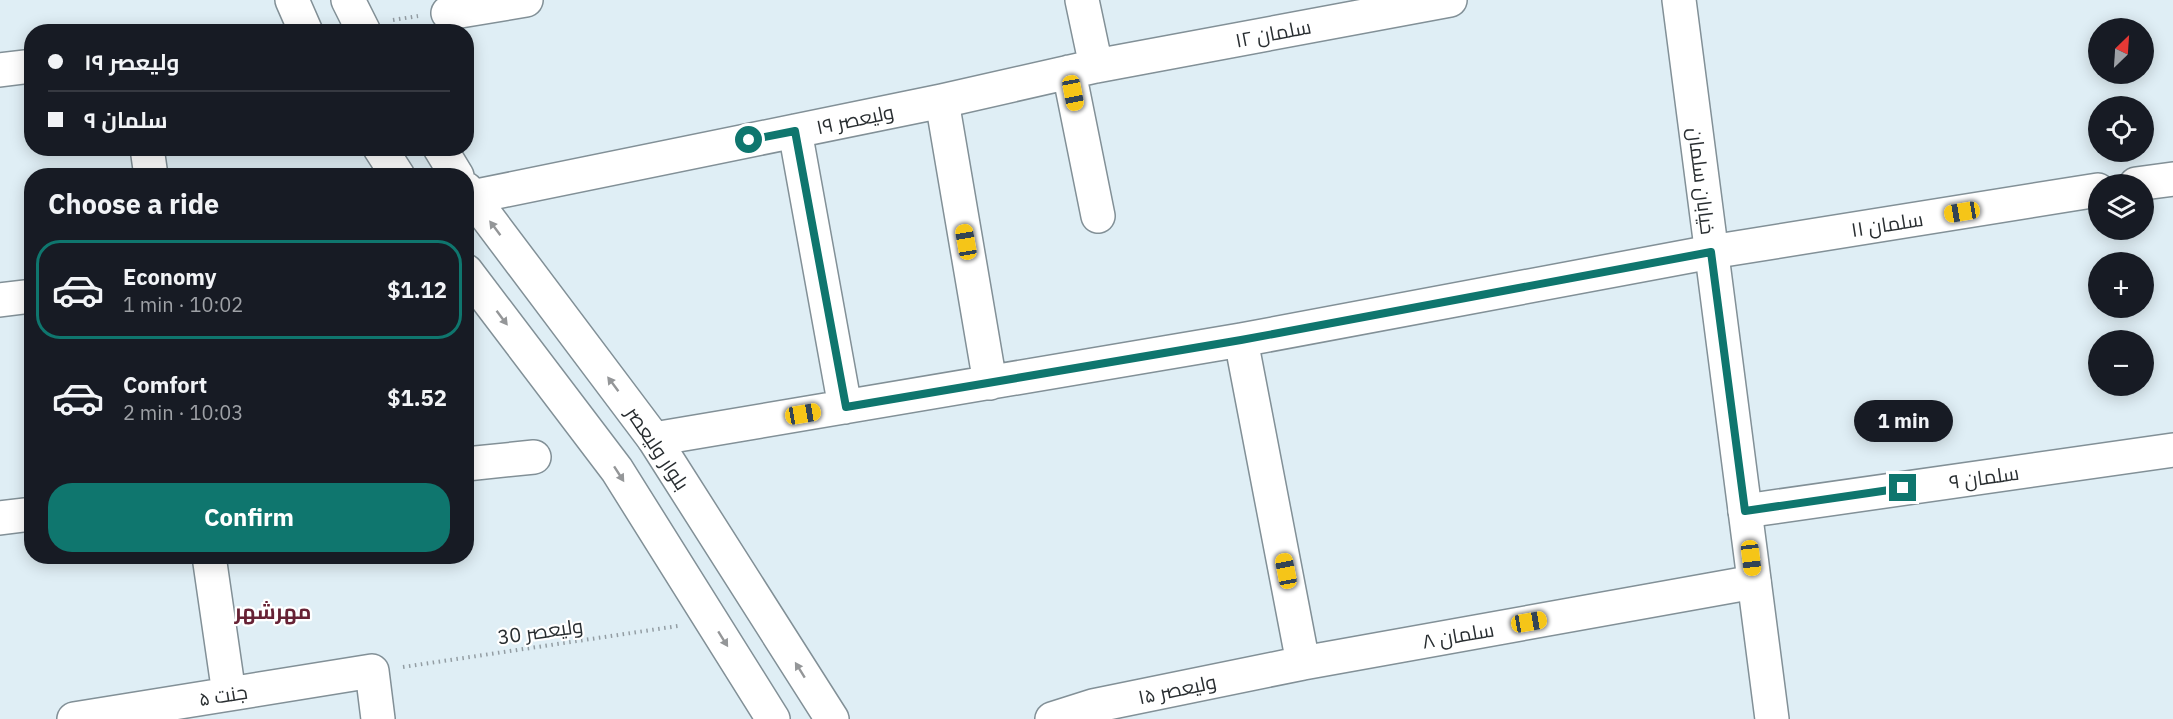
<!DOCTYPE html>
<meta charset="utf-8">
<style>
body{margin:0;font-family:"IBM Plex Sans",Cairo,sans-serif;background:#20242c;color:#f1f3f6;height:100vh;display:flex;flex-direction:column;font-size:22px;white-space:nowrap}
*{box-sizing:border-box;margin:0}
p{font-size:20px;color:#9ea1a6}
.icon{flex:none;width:33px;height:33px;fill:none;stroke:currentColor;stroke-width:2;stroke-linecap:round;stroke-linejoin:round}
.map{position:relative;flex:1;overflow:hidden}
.details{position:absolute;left:24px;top:168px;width:450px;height:396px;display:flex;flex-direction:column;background:#171b24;border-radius:24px;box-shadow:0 3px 15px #0003}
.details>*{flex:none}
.banner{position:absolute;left:24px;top:24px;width:450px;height:132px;border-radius:24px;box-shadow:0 3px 15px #0003;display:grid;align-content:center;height:132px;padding:0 24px;background:#171b24}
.needle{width:39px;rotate:25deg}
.controls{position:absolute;left:2088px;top:18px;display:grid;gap:12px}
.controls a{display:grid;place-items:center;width:66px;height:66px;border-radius:50%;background:#171b24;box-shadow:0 3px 15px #0003;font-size:30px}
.end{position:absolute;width:27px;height:27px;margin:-14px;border:8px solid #0f766e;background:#fff;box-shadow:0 0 0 3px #fff}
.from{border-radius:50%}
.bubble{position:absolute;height:42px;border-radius:21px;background:#171b24;box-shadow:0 3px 15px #0003;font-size:20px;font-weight:700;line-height:42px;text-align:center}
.car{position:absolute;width:18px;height:36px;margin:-18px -9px;border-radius:8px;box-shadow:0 0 4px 2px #0007;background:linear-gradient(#f5c518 24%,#345 0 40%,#f5c518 0 76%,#345 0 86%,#f5c518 0)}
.banner b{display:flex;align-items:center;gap:21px;height:57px;font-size:22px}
.banner b+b{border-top:2px solid #363941}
.banner i{width:15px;height:15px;background:#f1f3f6}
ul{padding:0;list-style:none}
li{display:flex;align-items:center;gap:18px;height:99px;margin:0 12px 9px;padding:0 12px;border:3px solid transparent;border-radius:24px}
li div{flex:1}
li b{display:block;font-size:22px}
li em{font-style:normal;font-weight:700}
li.current{border-color:#0f766e}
li>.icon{width:54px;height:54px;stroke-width:1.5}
h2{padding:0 24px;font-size:27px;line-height:72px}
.cta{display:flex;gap:12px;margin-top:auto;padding:12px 24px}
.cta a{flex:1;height:69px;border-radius:24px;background:#0f766e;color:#fff;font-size:24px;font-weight:700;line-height:69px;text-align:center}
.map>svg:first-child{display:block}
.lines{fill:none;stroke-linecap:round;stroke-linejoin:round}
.minor-casing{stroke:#829097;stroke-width:36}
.tertiary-casing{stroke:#829097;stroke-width:36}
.secondary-casing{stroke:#829097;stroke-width:36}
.path{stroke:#939da3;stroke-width:4;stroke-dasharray:1.5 4.5;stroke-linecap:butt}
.minor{stroke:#fff;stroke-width:33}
.tertiary{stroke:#fff;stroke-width:33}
.secondary{stroke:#fff;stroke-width:33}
.oneway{fill:#949698}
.route{stroke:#0f766e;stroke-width:8}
.labels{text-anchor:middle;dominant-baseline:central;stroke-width:4.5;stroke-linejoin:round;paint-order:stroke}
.street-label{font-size:20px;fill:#292e31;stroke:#fff}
.neighbourhood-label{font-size:21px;font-weight:bold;fill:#672235;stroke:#fff}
</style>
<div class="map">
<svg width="2173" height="719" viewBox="0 0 2173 719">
<rect width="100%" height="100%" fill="#dfeef5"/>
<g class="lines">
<defs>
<path id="minor" d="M1082,0L1096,66
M448,13L526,0
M0,70L32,66
M1069,72L1098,216
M942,101L990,383
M795,131L845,407
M147,148L151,176
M2136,184L2173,179
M472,197L942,101L1096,66L1450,0
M0,300L32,296
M1241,340L1303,663
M654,439L1241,340L1711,252L2098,190
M466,464L534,457
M1745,511L2173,450
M0,518L32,514
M209,556L229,694
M74,719L372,671L378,719
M1052,719L1093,706L1303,663L1754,582"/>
<path id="tertiary" d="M1679,0L1772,719"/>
<path id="secondary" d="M292,0L306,32
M348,0L364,32
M380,148L398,176
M440,148L457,176
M466,189L654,439L832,719
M466,271L617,470L773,719"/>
</defs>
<use href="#minor" class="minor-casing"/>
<use href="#tertiary" class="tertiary-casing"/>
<use href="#secondary" class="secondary-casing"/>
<path class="path" d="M393,20L418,16
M403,667L678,626"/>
<use href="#minor" class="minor"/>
<use href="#tertiary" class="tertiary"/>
<use href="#secondary" class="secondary"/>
</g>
<defs><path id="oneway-solid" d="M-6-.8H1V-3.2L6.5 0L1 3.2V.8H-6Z" transform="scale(1.5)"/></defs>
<g class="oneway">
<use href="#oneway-solid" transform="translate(495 228) rotate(-127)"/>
<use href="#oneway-solid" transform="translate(502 318) rotate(53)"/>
<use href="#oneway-solid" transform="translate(613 384) rotate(-127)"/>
<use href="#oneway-solid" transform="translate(619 474) rotate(57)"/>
<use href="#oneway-solid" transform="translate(723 639) rotate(58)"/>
<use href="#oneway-solid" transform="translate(800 670) rotate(-122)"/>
</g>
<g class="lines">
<path class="route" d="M749,140L795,131L846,407L1241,340L1711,252L1745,511L1903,488"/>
</g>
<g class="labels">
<g class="street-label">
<text transform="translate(1273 33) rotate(-11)">سلمان ۱۲</text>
<text transform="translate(855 119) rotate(-12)">ولیعصر ۱۹</text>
<text transform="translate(1702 181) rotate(83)">خیابان سلمان</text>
<text transform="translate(1887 224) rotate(-9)">سلمان ۱۱</text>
<text transform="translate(658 448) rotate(56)">بلوار ولیعصر</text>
<text transform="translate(1984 477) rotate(-8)">سلمان ۹</text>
<text transform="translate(540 631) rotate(-8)">ولیعصر 30</text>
<text transform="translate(1458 635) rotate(-10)">سلمان ۸</text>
<text transform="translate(1177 689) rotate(-12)">ولیعصر ۱۵</text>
<text transform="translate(223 695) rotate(-9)">جنت ۵</text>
</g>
<g class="neighbourhood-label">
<text x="273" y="611">مهرشهر</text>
</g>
</g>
</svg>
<div class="controls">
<a><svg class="needle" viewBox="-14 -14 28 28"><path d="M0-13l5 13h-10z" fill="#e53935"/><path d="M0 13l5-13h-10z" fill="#9ea1a6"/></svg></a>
<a><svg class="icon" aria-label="locate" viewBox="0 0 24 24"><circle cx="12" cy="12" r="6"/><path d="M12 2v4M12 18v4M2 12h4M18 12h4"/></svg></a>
<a><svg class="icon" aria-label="layers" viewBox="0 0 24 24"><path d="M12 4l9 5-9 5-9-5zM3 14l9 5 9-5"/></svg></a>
<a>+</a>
<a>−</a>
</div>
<i class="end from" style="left:749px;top:140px"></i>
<i class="end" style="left:1903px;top:488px"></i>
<div class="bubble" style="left:1854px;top:400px;width:99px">1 min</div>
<i class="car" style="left:1073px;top:93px;rotate:169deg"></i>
<i class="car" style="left:1962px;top:212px;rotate:261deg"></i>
<i class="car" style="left:966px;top:242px;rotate:350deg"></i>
<i class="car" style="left:803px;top:414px;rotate:80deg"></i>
<i class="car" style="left:1751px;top:558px;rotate:173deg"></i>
<i class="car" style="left:1286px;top:571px;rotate:349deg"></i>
<i class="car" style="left:1529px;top:622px;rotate:80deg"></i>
<div class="banner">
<b><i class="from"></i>ولیعصر ۱۹</b>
<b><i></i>سلمان ۹</b>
</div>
<section class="details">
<h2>Choose a ride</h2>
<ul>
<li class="current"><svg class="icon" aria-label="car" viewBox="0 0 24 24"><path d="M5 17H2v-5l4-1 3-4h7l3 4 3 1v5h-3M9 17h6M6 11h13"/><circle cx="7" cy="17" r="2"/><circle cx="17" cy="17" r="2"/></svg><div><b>Economy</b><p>1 min · 10:02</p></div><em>$1.12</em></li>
<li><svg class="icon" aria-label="car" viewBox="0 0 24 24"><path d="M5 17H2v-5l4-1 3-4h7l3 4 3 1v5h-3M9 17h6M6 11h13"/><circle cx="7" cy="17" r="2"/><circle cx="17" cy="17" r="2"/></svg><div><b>Comfort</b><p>2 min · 10:03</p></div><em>$1.52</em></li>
</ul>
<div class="cta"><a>Confirm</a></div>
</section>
</div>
